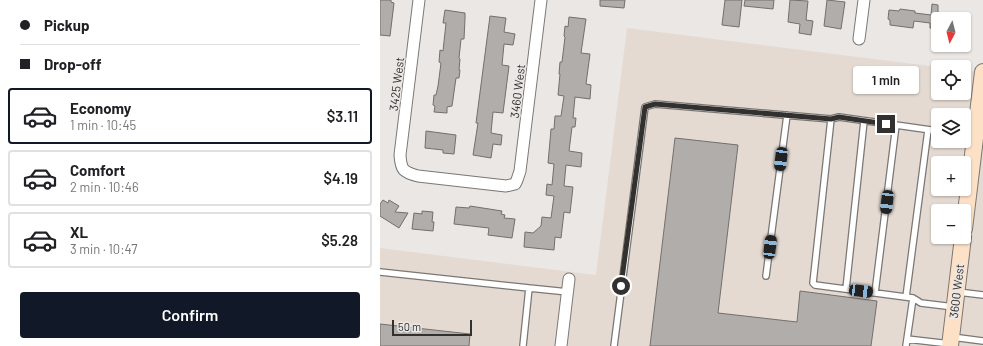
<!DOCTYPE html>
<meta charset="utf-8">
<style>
body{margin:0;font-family:Barlow,sans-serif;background:#f6f6f6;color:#202124;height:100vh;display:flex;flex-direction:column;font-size:15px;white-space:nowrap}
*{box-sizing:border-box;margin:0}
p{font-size:13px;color:#757577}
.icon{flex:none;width:22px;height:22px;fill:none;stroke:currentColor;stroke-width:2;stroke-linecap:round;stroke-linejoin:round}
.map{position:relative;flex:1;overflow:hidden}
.sheet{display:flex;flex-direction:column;background:#fff;width:380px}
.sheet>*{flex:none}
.hud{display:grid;align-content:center;height:88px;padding:0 20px;background:#fff}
.needle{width:26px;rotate:187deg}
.controls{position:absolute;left:551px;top:12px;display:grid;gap:8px}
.controls a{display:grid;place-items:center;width:40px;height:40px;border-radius:4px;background:#fff;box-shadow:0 1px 3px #0004;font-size:20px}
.scale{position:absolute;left:12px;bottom:10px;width:80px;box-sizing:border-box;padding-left:4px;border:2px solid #323130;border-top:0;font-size:11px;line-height:14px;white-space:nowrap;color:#323130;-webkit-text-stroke:3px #ebe7e4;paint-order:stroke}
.end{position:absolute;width:18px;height:18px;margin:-9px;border:5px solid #323130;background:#fff;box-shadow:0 0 0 2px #fff}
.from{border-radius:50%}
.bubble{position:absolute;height:28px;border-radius:4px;background:#fff;box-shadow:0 1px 3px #0004;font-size:13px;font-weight:600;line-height:28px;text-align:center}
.car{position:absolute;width:12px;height:24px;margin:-12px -6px;border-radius:5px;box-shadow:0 0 3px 1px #0007;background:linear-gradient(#222 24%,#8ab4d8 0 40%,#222 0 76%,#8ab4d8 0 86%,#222 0)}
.hud b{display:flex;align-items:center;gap:14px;height:38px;font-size:15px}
.hud b+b{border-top:1px solid #e0e0e0}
.hud i{width:10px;height:10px;background:#202124}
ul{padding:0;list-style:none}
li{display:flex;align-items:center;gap:12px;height:56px;margin:0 8px 6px;padding:0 12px;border:2px solid #e0e0e0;border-radius:4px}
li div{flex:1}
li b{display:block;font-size:15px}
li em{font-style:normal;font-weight:600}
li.active{border-color:#111827}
li>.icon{width:36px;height:36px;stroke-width:1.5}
.cta{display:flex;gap:8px;margin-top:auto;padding:8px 20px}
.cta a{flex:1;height:46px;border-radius:4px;background:#111827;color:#fff;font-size:16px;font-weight:600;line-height:46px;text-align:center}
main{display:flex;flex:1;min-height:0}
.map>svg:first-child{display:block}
.built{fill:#e4dad1;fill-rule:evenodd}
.building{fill:#b1adaa;stroke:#736f6d}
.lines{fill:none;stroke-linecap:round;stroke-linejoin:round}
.lane-casing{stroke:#7a7774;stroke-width:8}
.street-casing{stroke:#7a7774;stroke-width:13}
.secondary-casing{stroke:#7a7774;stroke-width:18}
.lane{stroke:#fff;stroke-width:5.5}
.street{stroke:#fff;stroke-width:11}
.secondary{stroke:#fde1c7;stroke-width:16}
.route{stroke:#323130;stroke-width:5}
.labels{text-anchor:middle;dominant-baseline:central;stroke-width:3;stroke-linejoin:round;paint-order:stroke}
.street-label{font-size:12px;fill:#323130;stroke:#ebe7e4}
</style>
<main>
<section class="sheet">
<div class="hud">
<b><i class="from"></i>Pickup</b>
<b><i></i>Drop-off</b>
</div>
<ul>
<li class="active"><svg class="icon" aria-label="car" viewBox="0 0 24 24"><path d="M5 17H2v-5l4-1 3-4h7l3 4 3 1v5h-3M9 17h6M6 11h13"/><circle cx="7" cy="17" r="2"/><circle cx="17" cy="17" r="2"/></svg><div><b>Economy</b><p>1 min · 10:45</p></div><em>$3.11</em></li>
<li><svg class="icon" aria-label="car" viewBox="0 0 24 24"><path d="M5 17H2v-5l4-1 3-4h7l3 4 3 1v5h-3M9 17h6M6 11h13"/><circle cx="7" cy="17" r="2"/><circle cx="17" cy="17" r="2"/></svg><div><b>Comfort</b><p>2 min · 10:46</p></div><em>$4.19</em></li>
<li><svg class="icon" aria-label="car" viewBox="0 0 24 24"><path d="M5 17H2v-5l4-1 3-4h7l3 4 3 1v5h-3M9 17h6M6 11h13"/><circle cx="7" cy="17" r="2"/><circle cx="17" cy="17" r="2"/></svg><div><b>XL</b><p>3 min · 10:47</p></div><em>$5.28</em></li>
</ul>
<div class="cta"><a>Confirm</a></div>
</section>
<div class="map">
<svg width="603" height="346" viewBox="0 0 603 346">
<rect width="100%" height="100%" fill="#ebe7e4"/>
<path class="built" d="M247,28L558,67V93H584V70L603,72V346H0V248L216,275ZM558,115H584V141H558ZM558,163H584V189H558ZM558,211H584V237H558Z"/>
<path class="building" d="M0,0H11V2L14,3L10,36L0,35Z
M220,0H245L244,8L220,6Z
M345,0H362L359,27L342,25Z
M365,0H394L393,9L364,6Z
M410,0L428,1L426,20L433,21L431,35L419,33L420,24L408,22Z
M447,0L465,2L461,29L444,26Z
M552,4L558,5V29L550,28V23L534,21L533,28L510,25V20L508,19L509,10L519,11L520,9L535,11V13L551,15Z
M65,10L85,13V19L84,39H81L79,58L80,59L79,70H80L79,78H76L72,106L67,107V113L54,112L55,106L53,105L54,95H56L58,86L61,63L59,62L60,50L63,51L66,23H63Z
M110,16L126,18L124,32L135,34L133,45L124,44L122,65L129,66L123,113L113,112L111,133L122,135L121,145L113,144L111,158L93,155L98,123H96Z
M189,17L206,19L201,53L210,54L206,84L211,85L210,99L195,97L193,118H196L195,127H192L189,151L202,153L201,167L186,165L184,186L193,187L190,213L184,212L181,238L175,237L174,250L144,247L145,232L153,233L161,226L162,217L171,218L174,196L166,195L167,184L172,185L174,164L168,163L170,141L171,129H174L175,116H181L184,96L178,95L180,74H179L180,62H182L185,37L184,36L185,26L188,27Z
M46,131L76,135L74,154L63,153V150L45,148Z
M295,138L358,145L338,313L417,322L420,291L497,301L491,346H270Z
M3,200L8,203L9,200L19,206L15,212L28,213L19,228L0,216V204Z
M90,206L122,211L121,214L125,215L124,218L135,219L132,238L108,235L109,228L74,224L76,207L89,208Z
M42,211L53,212L52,222H54L53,231L32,229L34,213L42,214Z
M0,324L90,334L89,346H0Z"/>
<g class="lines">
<defs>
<path id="lane" d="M558,131L459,117L451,119L433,283L435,285L533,298L541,303L574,307
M0,272L149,288L143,346
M386,276L407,115
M149,288L188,292
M466,289L484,121
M578,292L603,295
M495,293L516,125
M526,297L548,130
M572,337L603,341
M527,339L570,344
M234,346L265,107L275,104L451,119
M526,346L533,298"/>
<path id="street" d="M39,0L20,155C21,170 23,172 38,176L126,186L135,184L137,180L140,171L161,0
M479,39L484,0
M181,346L189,279"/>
<path id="secondary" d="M584,229L603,72
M570,346L583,237"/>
</defs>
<use href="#lane" class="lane-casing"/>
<use href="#street" class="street-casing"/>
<use href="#secondary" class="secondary-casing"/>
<use href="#lane" class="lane"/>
<use href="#street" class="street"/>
<use href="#secondary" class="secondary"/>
</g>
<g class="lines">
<path class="route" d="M241,286L265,107L275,104L451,119L459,117L506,124"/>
</g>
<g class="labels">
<g class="street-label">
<text transform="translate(16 84) rotate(-83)">3425 West</text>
<text transform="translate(137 91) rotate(-83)">3460 West</text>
<text transform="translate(576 291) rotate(-83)">3600 West</text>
</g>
</g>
</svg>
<div class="controls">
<a><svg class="needle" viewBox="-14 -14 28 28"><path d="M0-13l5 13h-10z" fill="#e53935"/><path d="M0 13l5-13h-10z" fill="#757577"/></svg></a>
<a><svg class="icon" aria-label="locate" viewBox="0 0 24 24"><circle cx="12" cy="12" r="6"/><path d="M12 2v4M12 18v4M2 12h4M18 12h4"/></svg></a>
<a><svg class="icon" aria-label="layers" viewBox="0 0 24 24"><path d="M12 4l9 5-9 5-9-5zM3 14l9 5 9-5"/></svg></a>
<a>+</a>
<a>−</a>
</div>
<div class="scale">50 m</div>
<i class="end from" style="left:241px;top:286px"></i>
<i class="end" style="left:506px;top:124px"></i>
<div class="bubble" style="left:473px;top:66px;width:66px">1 min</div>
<i class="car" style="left:401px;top:159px;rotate:187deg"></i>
<i class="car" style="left:507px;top:202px;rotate:187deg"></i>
<i class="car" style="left:390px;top:247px;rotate:7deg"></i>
<i class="car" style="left:481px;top:291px;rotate:97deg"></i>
</div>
</main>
